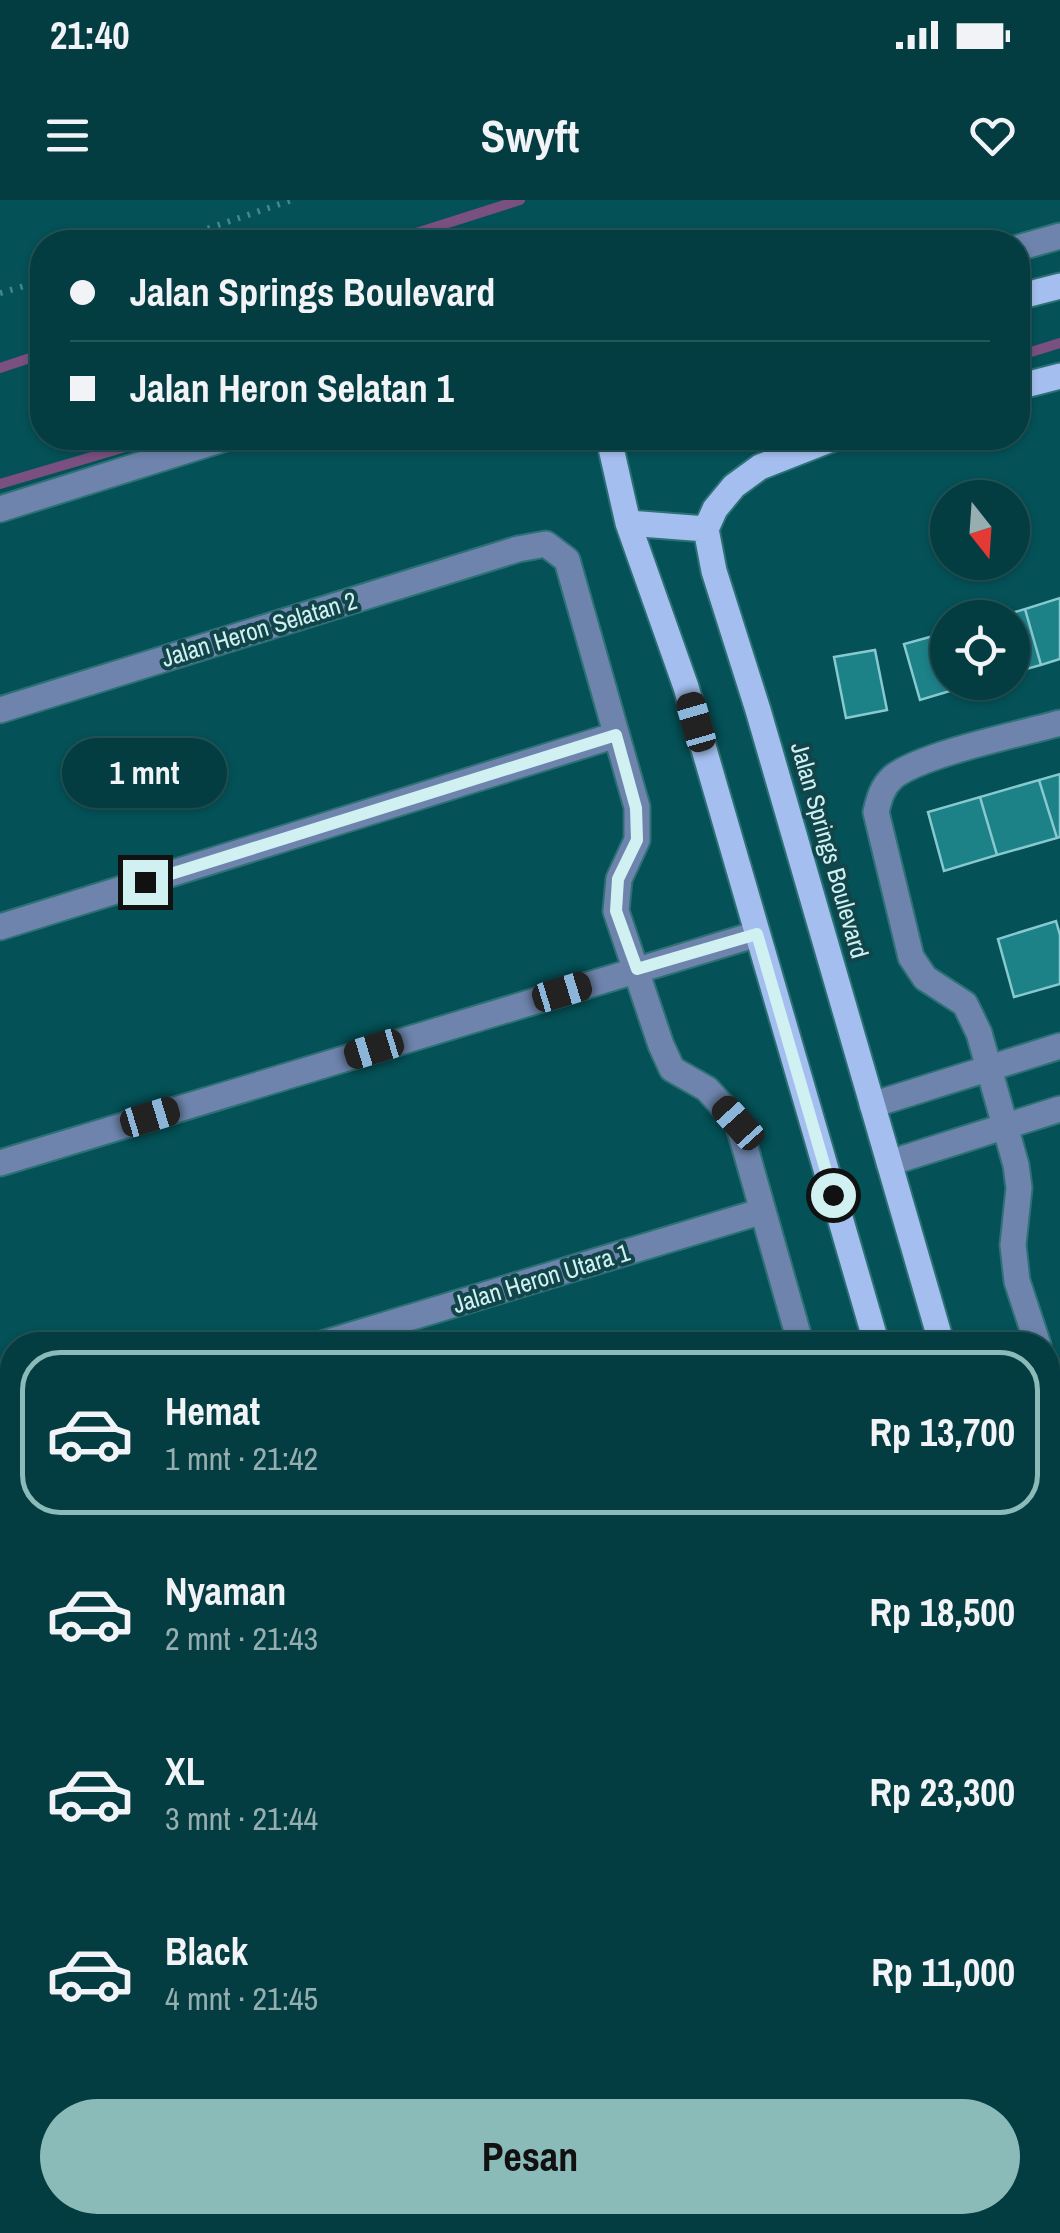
<!DOCTYPE html>
<html lang="id">
<meta charset="utf-8">
<style>
body{margin:0;font-family:"Archivo Narrow",sans-serif;background:#11484c;color:#f1f3f6;height:100vh;display:flex;flex-direction:column;font-size:38px;white-space:nowrap}
*{box-sizing:border-box;margin:0}
p{font-size:32px;color:#97aeb1}
.icon{flex:none;width:55px;height:55px;fill:none;stroke:currentColor;stroke-width:2;stroke-linecap:round;stroke-linejoin:round}
.map{position:relative;flex:1;overflow:hidden}
.details{position:absolute;left:0px;top:1132px;width:1060px;height:902px;display:flex;flex-direction:column;background:#033d41;border-radius:40px 40px 0 0;box-shadow:0 2px 8px #0004,0 0 0 2px #24565a}
.details>*{flex:none}
.banner{position:absolute;left:30px;top:30px;width:1000px;height:220px;border-radius:40px;box-shadow:0 2px 8px #0004,0 0 0 2px #24565a;display:grid;align-content:center;height:220px;padding:0 40px;background:#033d41}
.needle{width:65px;rotate:163deg}
.controls{position:absolute;left:930px;top:280px;display:grid;gap:20px}
.controls a{display:grid;place-items:center;width:100px;height:100px;border-radius:50%;background:#033d41;box-shadow:0 2px 8px #0004,0 0 0 2px #24565a;font-size:50px}
.end{position:absolute;width:45px;height:45px;margin:-22px;border:12px solid #d0f0f2;background:#111;box-shadow:0 0 0 5px #111}
.from{border-radius:50%}
.bubble{position:absolute;height:70px;border-radius:35px;background:#033d41;box-shadow:0 2px 8px #0004,0 0 0 2px #24565a;font-size:32px;font-weight:700;line-height:70px;text-align:center}
.car{position:absolute;width:30px;height:60px;margin:-30px -15px;border-radius:12px;box-shadow:0 0 8px 2px #0007;background:linear-gradient(#222 24%,#8ab4d8 0 40%,#222 0 76%,#8ab4d8 0 86%,#222 0)}
.banner b{display:flex;align-items:center;gap:35px;height:95px;font-size:38px}
.banner b+b{border-top:2px solid #24565a}
.banner i{width:25px;height:25px;background:#f1f3f6}
ul{padding:18px 0 0;list-style:none}
li{display:flex;align-items:center;gap:30px;height:165px;margin:0 20px 15px;padding:0 20px;border:5px solid transparent;border-radius:40px}
li div{flex:1}
li b{display:block;font-size:38px}
li em{font-style:normal;font-weight:700}
li.current{border-color:#8bbbb9}
li>.icon{width:90px;height:90px;stroke-width:1.5}
.primary-button{display:flex;gap:20px;margin-top:auto;padding:20px 40px}
.primary-button a{flex:1;height:115px;border-radius:60px;background:#8bbbb9;color:#111;font-size:40px;font-weight:700;line-height:115px;text-align:center}
.status{display:flex;justify-content:space-between;align-items:center;height:70px;padding:0 50px;background:#033d41;direction:ltr}
.status svg{height:28px;fill:currentColor}
header{display:flex;justify-content:space-between;align-items:center;height:130px;padding:0 40px;background:#033d41;font-size:45px;font-weight:700}
.map>svg:first-child{display:block}
.lines{fill:none;stroke-linecap:round;stroke-linejoin:round}
.stream{stroke:#79507f;stroke-width:10}
.building{fill:#1d8188;stroke:#88c9cf;stroke-width:2.5}
.minor-casing{stroke:#2d7176;stroke-width:29}
.major-casing{stroke:#2d7176;stroke-width:29}
.path{stroke:#468589;stroke-width:6;stroke-dasharray:2.5 8;stroke-linecap:butt}
.minor{stroke:#6e84ac;stroke-width:25}
.major{stroke:#a4bfef;stroke-width:25}
.route{stroke:#d0f0f2;stroke-width:12}
.labels{text-anchor:middle;dominant-baseline:central;stroke-width:8;stroke-linejoin:round;paint-order:stroke}
.street-label{font-size:25px;fill:#d0f0f2;stroke:#114549}
</style>
<div class="status"><b>21:40</b><svg viewBox="0 0 49 12"><path d="M0 12V9h3v3zM5 12V6h3v6zM10 12V3h3v9zM15 12V0h3v12zM26 1h20v11H26zM47 4h2v5h-2z"/></svg></div>
<header><svg class="icon" aria-label="menu" viewBox="0 0 24 24"><path d="M4 6h16M4 12h16M4 18h16"/></svg>Swyft<svg class="icon" aria-label="heart" viewBox="0 0 24 24"><path d="M12 20l-8-8c-3-5 5-10 8-4 3-6 11-1 8 4z"/></svg></header>
<div class="map">
<svg width="1060" height="2033" viewBox="0 0 1060 2033">
<rect width="100%" height="100%" fill="#045157"/>
<g class="lines">
<path class="stream" d="M388,42L520,0
M1018,156L1060,143
M0,168L42,154
M0,284L156,238"/>
</g>
<path class="building" d="M1060,398V459L1041,465L1025,409Z
M1025,409L1041,465L1012,473V418H996Z
M948,432V482H980L920,500L904,444Z
M875,450L887,510L846,518L834,457Z
M1060,574V637L1057,638L1039,580Z
M1039,580L1057,638L997,655L980,597Z
M980,597L997,655L944,671L928,612Z
M1056,721L1060,735V784L1014,797L998,739Z
M54,2022H90L86,2033H62L52,2030Z
M101,2022H135L131,2033H97Z
M143,2022H175L171,2033H139Z
M182,2022H210L218,2025L215,2033H178Z
M325,2022H366L363,2033H321Z
M371,2022H418L414,2033H367Z
M423,2022H432L463,2033H419Z"/>
<g class="lines">
<defs>
<path id="minor" d="M1018,48L1060,36
M0,309L226,238
M0,510L518,349L546,344L567,360L637,607V640L619,679L616,711L661,845L672,869L707,889L738,923L801,1145
M0,727L616,535
M872,905L1060,846
M0,963L757,734
M889,963L1060,909
M319,1145L763,1011
M1038,1145L1017,1081L1013,1045L1019,988L1016,965L979,833L965,804L925,778L911,757L876,612C879,599 882,587 893,577C922,554 1020,534 1060,523
M1048,1170L1060,1196
M0,1242L12,1238
M0,1503L12,1499
M0,1579L12,1583
M1048,1745L1054,1776L1048,1800
M0,1809L12,1775
M1048,1836L1060,1854
M1048,1908L1060,1897
M1048,1973L1060,1963
M546,2022L574,2033
M0,2032L12,1998
M901,2033L914,2022
M979,2033L991,2022"/>
<path id="major" d="M1018,97L1060,86
M1018,187L1060,176
M613,238L611,248L628,323L686,487L877,1145
M834,238L760,267L734,286L715,309L706,329L714,371L758,510L942,1145
M628,323L706,329
M1048,1474L1060,1505
M1048,1642L1060,1663"/>
</defs>
<use href="#minor" class="minor-casing"/>
<use href="#major" class="major-casing"/>
<path class="path" d="M168,42L292,0
M0,93L42,81"/>
<use href="#minor" class="minor"/>
<use href="#major" class="major"/>
</g>
<g class="lines">
<path class="route" d="M145,682L616,535L636,608L637,640L618,679L616,711L637,769L757,734L833,995"/>
</g>
<g class="labels">
<g class="street-label">
<text transform="translate(259 429) rotate(-17)">Jalan Heron Selatan 2</text>
<text transform="translate(830 650) rotate(74)">Jalan Springs Boulevard</text>
<text transform="translate(541 1078) rotate(-17)">Jalan Heron Utara 1</text>
</g>
</g>
</svg>
<div class="controls">
<a><svg class="needle" viewBox="-14 -14 28 28"><path d="M0-13l5 13h-10z" fill="#e53935"/><path d="M0 13l5-13h-10z" fill="#97aeb1"/></svg></a>
<a><svg class="icon" aria-label="locate" viewBox="0 0 24 24"><circle cx="12" cy="12" r="6"/><path d="M12 2v4M12 18v4M2 12h4M18 12h4"/></svg></a>
</div>
<i class="end from" style="left:833px;top:995px"></i>
<i class="end" style="left:145px;top:682px"></i>
<div class="bubble" style="left:62px;top:538px;width:165px">1 mnt</div>
<i class="car" style="left:696px;top:522px;rotate:344deg"></i>
<i class="car" style="left:562px;top:792px;rotate:73deg"></i>
<i class="car" style="left:374px;top:849px;rotate:253deg"></i>
<i class="car" style="left:150px;top:917px;rotate:73deg"></i>
<i class="car" style="left:738px;top:923px;rotate:318deg"></i>
<div class="banner">
<b><i class="from"></i>Jalan Springs Boulevard</b>
<b><i></i>Jalan Heron Selatan 1</b>
</div>
<section class="details">
<ul>
<li class="current"><svg class="icon" aria-label="car" viewBox="0 0 24 24"><path d="M5 17H2v-5l4-1 3-4h7l3 4 3 1v5h-3M9 17h6M6 11h13"/><circle cx="7" cy="17" r="2"/><circle cx="17" cy="17" r="2"/></svg><div><b>Hemat</b><p>1 mnt · 21:42</p></div><em>Rp 13,700</em></li>
<li><svg class="icon" aria-label="car" viewBox="0 0 24 24"><path d="M5 17H2v-5l4-1 3-4h7l3 4 3 1v5h-3M9 17h6M6 11h13"/><circle cx="7" cy="17" r="2"/><circle cx="17" cy="17" r="2"/></svg><div><b>Nyaman</b><p>2 mnt · 21:43</p></div><em>Rp 18,500</em></li>
<li><svg class="icon" aria-label="car" viewBox="0 0 24 24"><path d="M5 17H2v-5l4-1 3-4h7l3 4 3 1v5h-3M9 17h6M6 11h13"/><circle cx="7" cy="17" r="2"/><circle cx="17" cy="17" r="2"/></svg><div><b>XL</b><p>3 mnt · 21:44</p></div><em>Rp 23,300</em></li>
<li><svg class="icon" aria-label="car" viewBox="0 0 24 24"><path d="M5 17H2v-5l4-1 3-4h7l3 4 3 1v5h-3M9 17h6M6 11h13"/><circle cx="7" cy="17" r="2"/><circle cx="17" cy="17" r="2"/></svg><div><b>Black</b><p>4 mnt · 21:45</p></div><em>Rp 11,000</em></li>
</ul>
<div class="primary-button"><a>Pesan</a></div>
</section>
</div>
